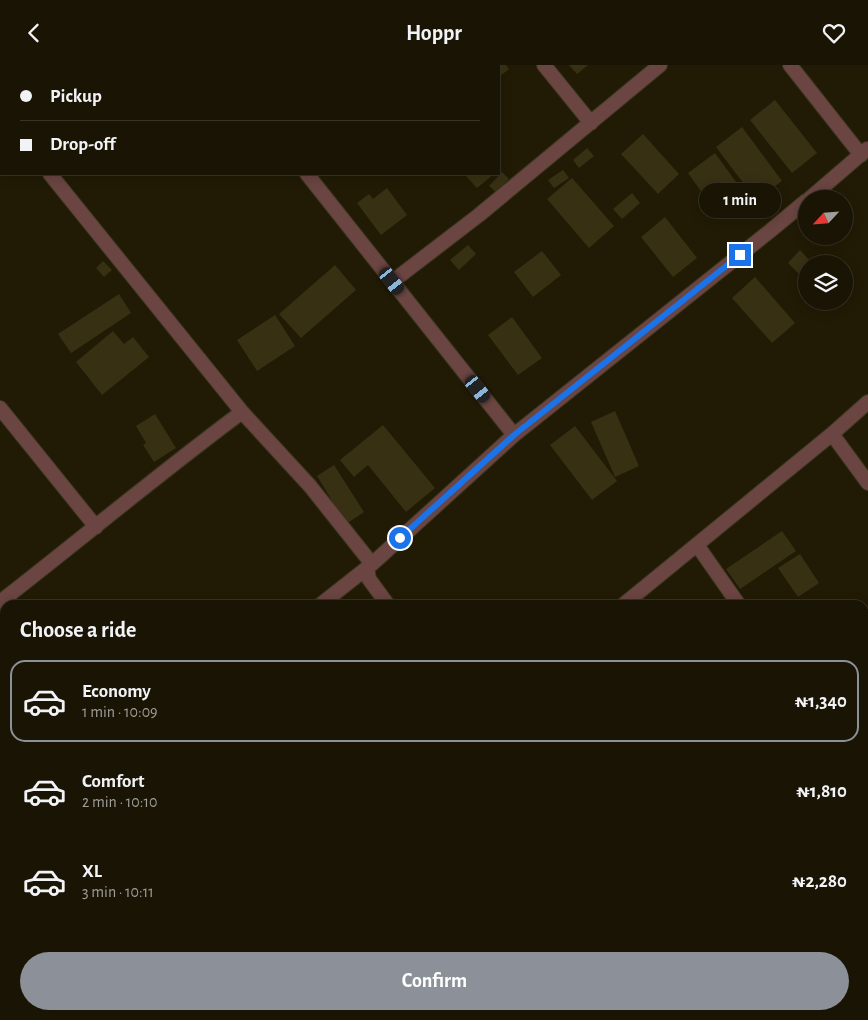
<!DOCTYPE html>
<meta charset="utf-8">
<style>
body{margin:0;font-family:"Alegreya Sans",sans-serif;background:#262113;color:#f1f3f6;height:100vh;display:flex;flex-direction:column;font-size:19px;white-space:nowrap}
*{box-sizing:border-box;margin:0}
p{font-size:16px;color:#9f9e9a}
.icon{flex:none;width:28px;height:28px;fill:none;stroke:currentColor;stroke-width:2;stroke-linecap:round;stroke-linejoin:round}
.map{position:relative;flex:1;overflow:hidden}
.sheet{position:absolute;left:0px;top:535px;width:869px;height:420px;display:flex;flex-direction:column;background:#191404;border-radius:15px 15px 0 0;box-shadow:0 2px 12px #0003,0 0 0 1px #373326}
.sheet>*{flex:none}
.top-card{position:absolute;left:0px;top:0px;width:500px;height:110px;box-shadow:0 2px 12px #0003,0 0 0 1px #373326;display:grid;align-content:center;height:110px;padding:0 20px;background:#191404}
.needle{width:32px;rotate:244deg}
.buttons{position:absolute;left:798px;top:125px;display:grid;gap:10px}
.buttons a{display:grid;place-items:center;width:55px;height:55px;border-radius:50%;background:#191404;box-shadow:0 2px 12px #0003,0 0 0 1px #373326;font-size:25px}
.end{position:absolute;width:22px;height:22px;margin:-11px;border:6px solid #1a73e8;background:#fff;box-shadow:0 0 0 2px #fff}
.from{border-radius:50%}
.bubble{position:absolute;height:35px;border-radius:18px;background:#191404;box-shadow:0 2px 12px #0003,0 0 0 1px #373326;font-size:16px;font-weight:700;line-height:35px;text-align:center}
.car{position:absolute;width:15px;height:30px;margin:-15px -8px;border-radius:6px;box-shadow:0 0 4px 1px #0007;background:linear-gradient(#222 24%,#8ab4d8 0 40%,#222 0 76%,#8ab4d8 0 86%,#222 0)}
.top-card b{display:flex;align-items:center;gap:18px;height:48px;font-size:19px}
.top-card b+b{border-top:1px solid #373326}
.top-card i{width:12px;height:12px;background:#f1f3f6}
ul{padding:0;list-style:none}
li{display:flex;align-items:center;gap:15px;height:82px;margin:0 10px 8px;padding:0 10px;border:2px solid transparent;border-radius:15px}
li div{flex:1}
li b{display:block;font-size:19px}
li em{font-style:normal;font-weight:700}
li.active{border-color:#8c9099}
li>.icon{width:45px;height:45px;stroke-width:1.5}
h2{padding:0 20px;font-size:22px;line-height:60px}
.action{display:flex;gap:10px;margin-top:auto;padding:10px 20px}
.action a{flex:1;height:58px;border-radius:30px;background:#8c9099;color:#fff;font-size:20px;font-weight:700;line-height:58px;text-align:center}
header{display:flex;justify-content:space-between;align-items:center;height:65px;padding:0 20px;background:#191404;font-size:22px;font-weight:700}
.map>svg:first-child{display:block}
.building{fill:#383013}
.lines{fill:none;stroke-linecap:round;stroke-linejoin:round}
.minor-casing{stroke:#3b3520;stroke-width:16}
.minor{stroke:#6a4542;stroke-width:14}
.route{stroke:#1a73e8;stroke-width:6}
</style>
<header><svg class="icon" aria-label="back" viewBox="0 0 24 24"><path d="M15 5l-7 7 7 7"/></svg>Hoppr<svg class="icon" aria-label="heart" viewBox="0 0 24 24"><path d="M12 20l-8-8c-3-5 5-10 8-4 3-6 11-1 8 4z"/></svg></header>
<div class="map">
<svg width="868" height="955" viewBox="0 0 868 955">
<rect width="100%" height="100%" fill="#211b05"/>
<path class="building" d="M499,0H506L509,4L499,12Z
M569,0H588L577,9Z
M775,35L817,88L792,108L750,55Z
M742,62L782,116L756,135L716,82Z
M643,69L679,109L658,129L621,89Z
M587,83L594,91L579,103L573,95Z
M715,88L736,117L708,136L688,108Z
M563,105L569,113L554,123L548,115Z
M502,107L509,114L496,127L489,121Z
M464,109H494L477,123Z
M572,113L614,161L589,183L547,134Z
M387,123L407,150L381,170L357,138L369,129L373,134Z
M632,128L640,138L622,154L613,144Z
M665,152L697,193L673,212L641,172Z
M468,180L476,189L459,205L450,195Z
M800,185L810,196L798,208L788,198Z
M542,186L561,210L533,232L514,207Z
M103,196L112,205L104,212L96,203Z
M335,200L356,225L301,273L279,249Z
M755,212L795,258L772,278L732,233Z
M119,229L131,248L71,288L58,269Z
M275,250L295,281L257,306L237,275Z
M512,252L542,293L518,310L488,270Z
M113,266L124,279L133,272L149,292L102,330L76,297Z
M615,346L639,401L615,412L591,357Z
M155,349L176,383L154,397L143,380L146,378L136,361Z
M383,360L435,423L406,447L368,400L354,412L340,395Z
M575,361L617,416L592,435L550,380Z
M334,400L364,447L346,459L317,411Z
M782,466L796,486L740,524L726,504Z
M800,489L819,518L798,532L778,503Z
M5,582V621L0,616V587Z
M0,633L5,638V652L0,658Z
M267,950H306L310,955H264L263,954Z
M314,950H348L350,953L348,955H318Z
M544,950H578L582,955H548Z
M719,950H755L759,955H722Z
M761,950H774L778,955H762L759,951Z
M836,950H856L857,952L852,955H834L833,952Z"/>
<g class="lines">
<defs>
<path id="minor" d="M215,0L216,1
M544,0L591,58
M790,0L861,90
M355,1L357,0
M0,47L1,48
M50,109L242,347L310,421L372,499L367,503L369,514L388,540
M307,109L514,370
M809,134L867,84
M393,216L479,150L660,0
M0,343L96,462
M832,369L868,418
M697,480L739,540
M0,537C81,474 160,408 242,347
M320,540L372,499L514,370L770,166L806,136
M623,540L832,369L868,337
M864,713L868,719
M0,795L5,791
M800,950L804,955
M98,955L105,950
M391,955L397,950
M631,955L637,950"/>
</defs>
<use href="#minor" class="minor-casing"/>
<use href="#minor" class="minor"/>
</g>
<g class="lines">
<path class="route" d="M400,473L514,370L740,190"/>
</g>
</svg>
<div class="buttons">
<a><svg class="needle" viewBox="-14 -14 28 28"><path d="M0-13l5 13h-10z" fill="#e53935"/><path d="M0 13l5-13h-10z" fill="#9f9e9a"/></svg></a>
<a><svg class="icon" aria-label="layers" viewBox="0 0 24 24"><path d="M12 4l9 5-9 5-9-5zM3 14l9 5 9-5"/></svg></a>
</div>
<i class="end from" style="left:400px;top:473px"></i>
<i class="end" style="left:740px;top:190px"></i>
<div class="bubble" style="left:699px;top:118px;width:82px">1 min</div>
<i class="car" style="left:392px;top:216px;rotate:142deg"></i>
<i class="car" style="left:478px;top:324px;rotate:141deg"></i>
<div class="top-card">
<b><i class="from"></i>Pickup</b>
<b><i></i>Drop-off</b>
</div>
<section class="sheet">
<h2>Choose a ride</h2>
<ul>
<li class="active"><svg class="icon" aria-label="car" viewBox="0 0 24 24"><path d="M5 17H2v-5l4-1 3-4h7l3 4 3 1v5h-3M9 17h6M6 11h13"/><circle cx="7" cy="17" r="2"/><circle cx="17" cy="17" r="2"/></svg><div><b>Economy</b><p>1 min · 10:09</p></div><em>₦1,340</em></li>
<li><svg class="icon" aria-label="car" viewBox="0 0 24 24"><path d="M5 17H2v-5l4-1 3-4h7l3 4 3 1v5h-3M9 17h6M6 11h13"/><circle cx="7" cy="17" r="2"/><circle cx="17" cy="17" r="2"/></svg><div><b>Comfort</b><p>2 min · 10:10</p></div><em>₦1,810</em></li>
<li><svg class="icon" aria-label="car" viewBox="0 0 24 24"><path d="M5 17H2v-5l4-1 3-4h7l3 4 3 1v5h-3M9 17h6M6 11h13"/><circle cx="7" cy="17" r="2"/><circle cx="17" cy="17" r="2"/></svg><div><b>XL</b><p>3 min · 10:11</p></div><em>₦2,280</em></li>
</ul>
<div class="action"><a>Confirm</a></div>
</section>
</div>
